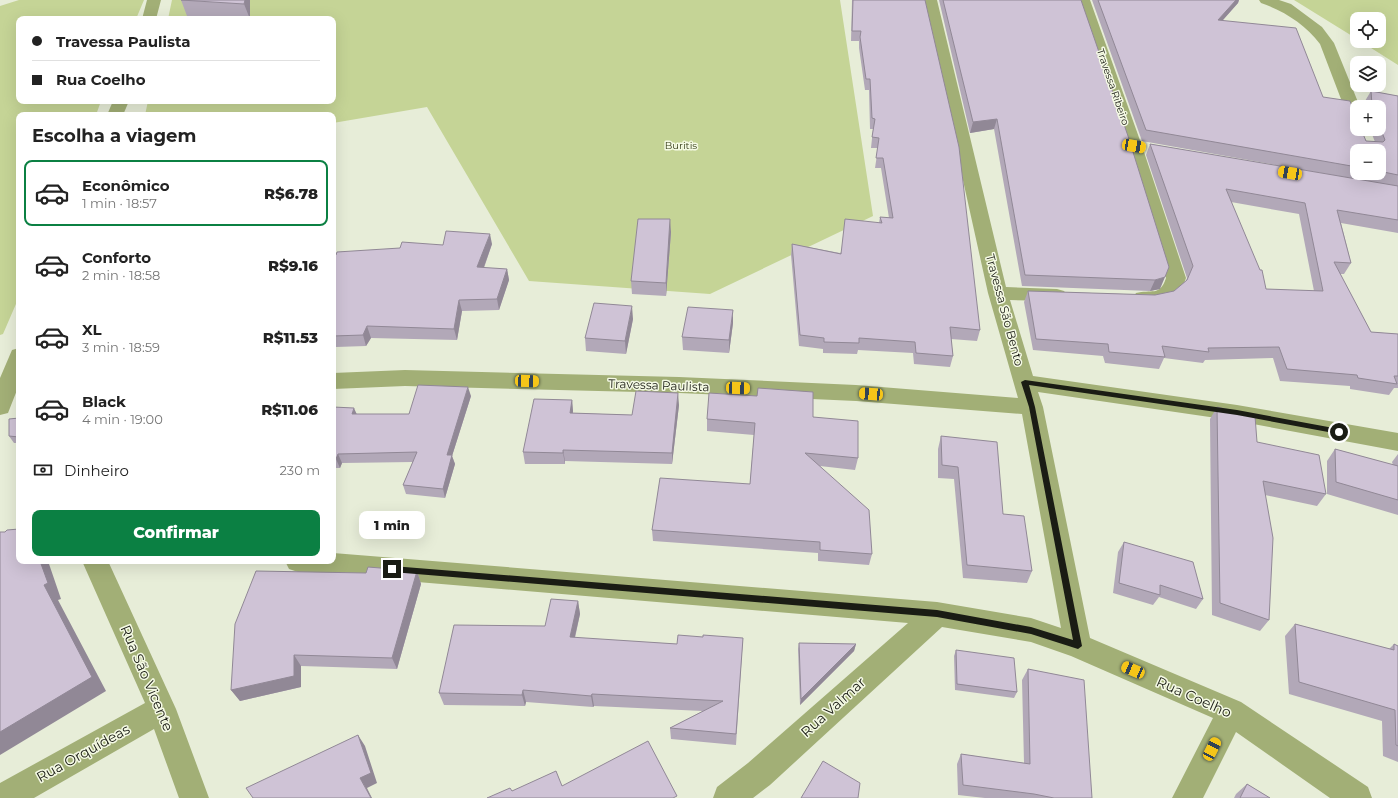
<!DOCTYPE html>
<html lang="pt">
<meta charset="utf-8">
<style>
body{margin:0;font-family:Montserrat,sans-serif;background:#f2f2f2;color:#222;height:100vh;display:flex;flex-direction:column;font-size:15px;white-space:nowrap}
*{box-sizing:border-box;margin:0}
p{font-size:13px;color:#767676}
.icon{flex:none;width:22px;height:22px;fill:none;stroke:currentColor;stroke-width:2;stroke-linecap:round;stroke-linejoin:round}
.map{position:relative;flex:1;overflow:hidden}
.side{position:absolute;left:16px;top:112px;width:320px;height:452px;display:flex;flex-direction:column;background:#fff;border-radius:8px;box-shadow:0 4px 16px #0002}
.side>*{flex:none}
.hud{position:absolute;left:16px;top:16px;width:320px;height:88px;border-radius:8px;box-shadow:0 4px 16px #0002;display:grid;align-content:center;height:88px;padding:0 16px;background:#fff}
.controls{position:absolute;left:1350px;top:12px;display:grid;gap:8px}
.controls a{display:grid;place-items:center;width:36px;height:36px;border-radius:8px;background:#fff;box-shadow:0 4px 16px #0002;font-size:20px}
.end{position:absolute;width:18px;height:18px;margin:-9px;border:5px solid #1a1c14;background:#fff;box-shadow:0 0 0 2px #fff}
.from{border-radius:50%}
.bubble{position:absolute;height:28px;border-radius:8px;background:#fff;box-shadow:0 4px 16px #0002;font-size:13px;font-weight:800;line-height:28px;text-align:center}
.car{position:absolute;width:12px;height:24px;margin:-12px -6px;border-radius:5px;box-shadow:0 0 3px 1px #0007;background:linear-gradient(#f5c518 24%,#345 0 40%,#f5c518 0 76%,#345 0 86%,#f5c518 0)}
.hud b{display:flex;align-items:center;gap:14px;height:38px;font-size:15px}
.hud b+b{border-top:1px solid #e0e0e0}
.hud i{width:10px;height:10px;background:#222}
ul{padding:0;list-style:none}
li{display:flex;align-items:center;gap:12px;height:66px;margin:0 8px 6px;padding:0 8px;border:2px solid transparent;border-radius:8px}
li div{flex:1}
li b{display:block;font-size:15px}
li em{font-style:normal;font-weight:800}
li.active{border-color:#0b8043}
li>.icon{width:36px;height:36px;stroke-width:1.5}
h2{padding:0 16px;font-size:18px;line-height:48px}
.pay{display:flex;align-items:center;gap:10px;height:44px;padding:0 16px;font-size:15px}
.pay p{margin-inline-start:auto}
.button{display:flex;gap:8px;margin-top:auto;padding:8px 16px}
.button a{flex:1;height:46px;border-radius:8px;background:#0b8043;color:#fff;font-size:16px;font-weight:800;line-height:46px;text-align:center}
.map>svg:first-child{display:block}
.green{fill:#c5d496}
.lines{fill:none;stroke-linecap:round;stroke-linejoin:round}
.minor{fill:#a2af76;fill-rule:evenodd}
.wall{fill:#b2a8b8;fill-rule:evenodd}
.shaded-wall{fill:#918896}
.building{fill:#cfc3d6;stroke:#918896;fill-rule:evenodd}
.route{fill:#1a1c14}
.labels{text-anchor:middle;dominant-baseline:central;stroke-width:3;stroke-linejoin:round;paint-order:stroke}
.far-street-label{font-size:10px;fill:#1a1c14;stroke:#f5fae5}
.far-park-label{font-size:10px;fill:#353d17;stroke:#f5fae5}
.street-label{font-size:12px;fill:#1a1c14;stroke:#f5fae5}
.near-street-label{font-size:14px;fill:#1a1c14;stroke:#f5fae5}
</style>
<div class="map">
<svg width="1398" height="798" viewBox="0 0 1398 798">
<rect width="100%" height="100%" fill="#e7edd8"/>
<path class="green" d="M19,0H144L136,19H19V101H101L96,115H19V297L3,334L0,335V6Z
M172,0H840L873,216L710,294L529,281L427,107L333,123V115H245L244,112L229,115H145L148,101H333V19H168Z
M1294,0H1398V65L1360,41H1379V19H1357V39Z"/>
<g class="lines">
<path class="minor" d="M147,0H161L156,19H142Z
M923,0H937L1006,287L1057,289L1064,291L1067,295L1064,299L1057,301L1010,300L1033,376L1237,405L1398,433V451L1237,421L1038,392L1043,407L1090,638L1241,702L1368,787L1372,798H1330L1236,732L1203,798H1172L1213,718L1071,656L1031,642L942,627L770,785L753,798H713L717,787L748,763L908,623L298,572L289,569L285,561H333V553L937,602L1031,618L1061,628L1022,414L856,401L679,393L405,386L333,389V373L405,370L679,377L856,385L1018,398L988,293Z
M1076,0H1090L1142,146L1186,278C1178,302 1160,309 1136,303L1133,298L1136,293C1151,289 1160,297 1166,278L1126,146Z
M1259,0H1279L1291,4L1322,27L1334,43L1360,107H1357V125L1351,123L1349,120L1320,44C1305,24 1284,11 1261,3Z
M113,101H129L123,115H107Z
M19,348V385L8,413L0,415V378L12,350Z
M82,561H108L176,709L209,798H179L154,729L34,798H0V783L145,703Z"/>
</g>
<path class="wall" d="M181,0H250V19L187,16Z
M852,0H925L980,330L977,341L951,339L953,356L950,367L914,364L913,353L858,350L857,354L823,353V349L799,346L791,255L792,244L840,253L879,223L880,217L889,218L881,168H875L878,148H871L873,129H870L869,90H865L859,48V41H851Z
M939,0H1081L1160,289L1150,291L1022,286L994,129L970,133Z
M1092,0H1239L1238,3L1223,20L1323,97L1357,129L1366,141L1375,142L1370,129H1379V107H1362L1364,104H1365V101L1371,91L1398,96V233L1341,223L1351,263L1344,274H1340L1371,332L1398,334V388H1394L1389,395L1350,389V386L1280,381L1273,358L1205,360L1203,363L1164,358L1159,369L1105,363L1103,356L1033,350L1024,302L1028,291L1155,295L1174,291L1186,281L1187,278L1146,155L1150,144L1359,180L1142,141ZM1357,151H1379V173H1357ZM1231,202L1299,214L1314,291L1266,289Z
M671,232L666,296L632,294L631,281Z
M492,244L484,268L507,269L509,280L499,310L462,311L457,340L371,338L366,346L336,347L334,342H333V255L443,245Z
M633,319L626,354L586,351L585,338Z
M733,323L729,353L683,350L682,337Z
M471,396L452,456L455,464L445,498L406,494L403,485L413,462L342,463L340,468H333V407L357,414H409Z
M572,400L573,413L632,415L679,405L672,464L565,461V464H525L523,452Z
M1217,407L1257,442L1326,494L1317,506L1265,495L1269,620L1260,631L1212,615L1210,419Z
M813,417L858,458L855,470L820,466L872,554L869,565L818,561V553L653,541L652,530L750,484L754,435L707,431V419Z
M19,418V443H14L9,436Z
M941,436L1003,514L1032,571L1027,583L963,578L954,479L938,478V449Z
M1335,449L1393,465L1392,462L1398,454V515L1327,494V461Z
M1124,542L1203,599L1196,609L1159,597L1153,605L1113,593L1118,552Z
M417,571L421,584L397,669L301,666V687L240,701L231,690L366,573Z
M578,601L580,614L575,638L677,644L703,637L743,638L736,745L671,739L670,728L703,711L594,706L593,707L526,702L525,706L444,705L439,693L545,626Z
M1295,624L1389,649L1394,644L1398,646V762L1383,756L1382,721L1289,694L1285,636Z
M799,643L856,644L854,651L800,705L798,649Z
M956,650L1017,692L1014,698L955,690L954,656Z
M1028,669L1092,798H985L958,795L957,764L961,754L1024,763L1022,680Z
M1247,784L1270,798H1234L1236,794Z"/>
<path class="shaded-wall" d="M245,0H250V19L244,4Z
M1236,0H1239L1238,3L1214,30L1218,20Z
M997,119L994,129L970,133L973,122Z
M670,219L671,232L666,296V283Z
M490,234L492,244L480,278L477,267Z
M507,269L509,280L499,310L497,299Z
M1165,277L1160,289L1150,291L1155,280Z
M459,300L462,311L457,340L454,329Z
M632,306L633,319L626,354L625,341Z
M733,310V323L729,353V340Z
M367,326L371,338L366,346L363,335Z
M468,387L471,396L452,456L455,464L445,498L443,489L447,455Z
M678,393L679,405L672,464V453Z
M572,400L573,411L571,424L570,413Z
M354,408L358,417L352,414Z
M563,450L565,461V464L563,453Z
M338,454L342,463L340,468L336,459Z
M40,561H48L61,599L58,600L106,691L0,755V732Z
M417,571L421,584L397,669L392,658Z
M578,601L580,614L572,649L570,637Z
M856,644L854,651L800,705L801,699Z
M294,655L301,666V687L240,701L231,690Z
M523,690L526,702L525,706L522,695Z
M592,694L594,706L593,707L591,696Z
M358,735L365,746L377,783L367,788L372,798H371L360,778Z"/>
<path class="building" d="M181,0H245L244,4Z
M853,0H925L959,147L980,330L950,327L953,356L916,353L915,342L859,338V343L824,342V338L800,335L792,244L841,254L845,219L882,223L880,217L893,218L883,158H876L879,138L872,137L875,119L872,118L870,79H866L860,37L861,31H852Z
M943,0H1081L1128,136L1169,267L1165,277L1155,280L1025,275L997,119L973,122Z
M1098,0H1236L1218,20L1296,28L1323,97L1350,101L1355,113L1357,114V129H1361L1366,141L1383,142L1385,140L1379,125V107H1364V104L1372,105L1371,91L1398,96V175L1379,171V151H1357V167L1146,130Z
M1150,144L1398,186V220L1337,210L1351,263L1334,262L1371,332L1398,334V376H1394L1397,384L1358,378L1357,375L1287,369L1279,347L1208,348L1209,352L1162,346L1165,357L1109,352L1108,344L1036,339L1028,291L1155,295L1174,291L1187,280L1193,266ZM1226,189L1305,203L1323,291L1266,289L1262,270H1260Z
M638,219H670L666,283L631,281Z
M446,231L490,234L477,267L507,269L497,299L459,300L454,329L367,326L363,335L333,336V334L335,331H333V255H336L337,252L400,248L402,242L443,245Z
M594,303L632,306L625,341L585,338Z
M688,307L733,310L729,340L682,337Z
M418,385L468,387L447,455H452L443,489L403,485L417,452L338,454L336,459H333V407L354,408L352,414H409Z
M758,388L813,392V417L858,421V458L805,453L869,510L872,554L820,550V542L652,530L660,478L750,484L755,423L707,419L709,393L757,396Z
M636,391L678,393L672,453L563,450V453L523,452L534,399L572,400L570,413L632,415Z
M1217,407L1255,416L1257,442L1319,455L1326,494L1263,481L1273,538L1269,620L1220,603Z
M19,418V437L9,436V419Z
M941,436L997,442L1003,514L1024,516L1032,571L967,565L958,467L942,465Z
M1335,449L1398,466V500L1336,482Z
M19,529V561H40L48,583L44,585L92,677L0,732V532H5L7,530Z
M1124,542L1193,562L1203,599L1160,585V595L1119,583Z
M368,567L417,571L392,658L294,655V676L231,690L235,624L256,571L366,573Z
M551,599L578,601L570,637L677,644L678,635L703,637V635L743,638L736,734L670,728L723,701L592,694L591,696L523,690L522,695L439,693L454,625L545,626Z
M1295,624L1394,650V644L1398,646V746L1396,745L1395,710L1299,682Z
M799,643L856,644L801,699Z
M956,650L1014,658L1017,692L957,684Z
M1028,669L1084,680L1092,798H1054L1034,794L963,785L961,754L1030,764Z
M358,735L371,773L360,778L371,798H253L246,788Z
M648,741L677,796L673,798H487L510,788L512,791L556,771L562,786Z
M823,761L860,783L858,798H801Z
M1247,784L1270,798H1240Z"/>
<path class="route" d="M1025,380L1237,410L1339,429L1343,432L1339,434L1237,415L1029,385L1035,407L1082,646L1078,649L1031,634L937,617L392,572L388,569L392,566L937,610L1031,627L1073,640L1029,407L1021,382Z"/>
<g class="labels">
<g class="far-street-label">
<text transform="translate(1113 87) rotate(71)">Travessa Ribeiro</text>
</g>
<g class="far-park-label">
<text x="681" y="145">Buritis</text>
</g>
<g class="street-label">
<text transform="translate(1005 310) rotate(75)">Travessa São Bento</text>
<text transform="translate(659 385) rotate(2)">Travessa Paulista</text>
</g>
<g class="near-street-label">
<text transform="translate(147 678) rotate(67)">Rua São Vicente</text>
<text transform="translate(1194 697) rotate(24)">Rua Coelho</text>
<text transform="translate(833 707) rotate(-42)">Rua Valmar</text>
<text transform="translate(83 753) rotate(-29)">Rua Orquídeas</text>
</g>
</g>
</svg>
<div class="controls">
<a><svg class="icon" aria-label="locate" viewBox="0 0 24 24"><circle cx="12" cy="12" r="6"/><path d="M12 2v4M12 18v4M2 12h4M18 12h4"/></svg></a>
<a><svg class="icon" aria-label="layers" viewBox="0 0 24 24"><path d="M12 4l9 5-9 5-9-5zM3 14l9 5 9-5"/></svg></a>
<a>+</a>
<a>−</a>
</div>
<i class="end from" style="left:1339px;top:432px"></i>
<i class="end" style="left:392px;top:569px"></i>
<div class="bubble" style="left:359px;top:511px;width:66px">1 min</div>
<i class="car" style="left:1134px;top:146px;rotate:100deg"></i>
<i class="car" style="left:1290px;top:173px;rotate:280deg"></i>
<i class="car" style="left:527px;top:381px;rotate:92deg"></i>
<i class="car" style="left:738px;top:388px;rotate:92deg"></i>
<i class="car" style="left:871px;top:394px;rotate:274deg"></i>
<i class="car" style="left:1133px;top:670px;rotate:293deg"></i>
<i class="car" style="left:1212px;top:749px;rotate:27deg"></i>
<div class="hud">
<b><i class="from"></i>Travessa Paulista</b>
<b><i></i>Rua Coelho</b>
</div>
<section class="side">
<h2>Escolha a viagem</h2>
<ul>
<li class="active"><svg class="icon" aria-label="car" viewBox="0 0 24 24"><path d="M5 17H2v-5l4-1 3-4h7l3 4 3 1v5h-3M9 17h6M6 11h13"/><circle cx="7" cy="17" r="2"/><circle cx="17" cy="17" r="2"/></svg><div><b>Econômico</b><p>1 min · 18:57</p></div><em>R$6.78</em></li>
<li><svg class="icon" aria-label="car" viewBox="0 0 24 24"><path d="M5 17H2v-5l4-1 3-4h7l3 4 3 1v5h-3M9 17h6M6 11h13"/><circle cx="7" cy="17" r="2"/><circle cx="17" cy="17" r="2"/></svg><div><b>Conforto</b><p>2 min · 18:58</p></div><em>R$9.16</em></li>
<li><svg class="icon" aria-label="car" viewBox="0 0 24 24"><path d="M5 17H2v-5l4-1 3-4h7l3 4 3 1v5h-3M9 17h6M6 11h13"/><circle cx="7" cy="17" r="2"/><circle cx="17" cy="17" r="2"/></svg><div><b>XL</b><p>3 min · 18:59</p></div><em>R$11.53</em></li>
<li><svg class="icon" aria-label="car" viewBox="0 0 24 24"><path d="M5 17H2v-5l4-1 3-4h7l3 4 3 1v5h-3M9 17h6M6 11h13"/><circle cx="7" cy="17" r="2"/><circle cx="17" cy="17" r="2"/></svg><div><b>Black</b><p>4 min · 19:00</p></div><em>R$11.06</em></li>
</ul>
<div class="pay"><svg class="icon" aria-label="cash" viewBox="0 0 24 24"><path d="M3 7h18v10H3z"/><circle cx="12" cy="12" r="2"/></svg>Dinheiro<p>230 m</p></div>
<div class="button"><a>Confirmar</a></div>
</section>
</div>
